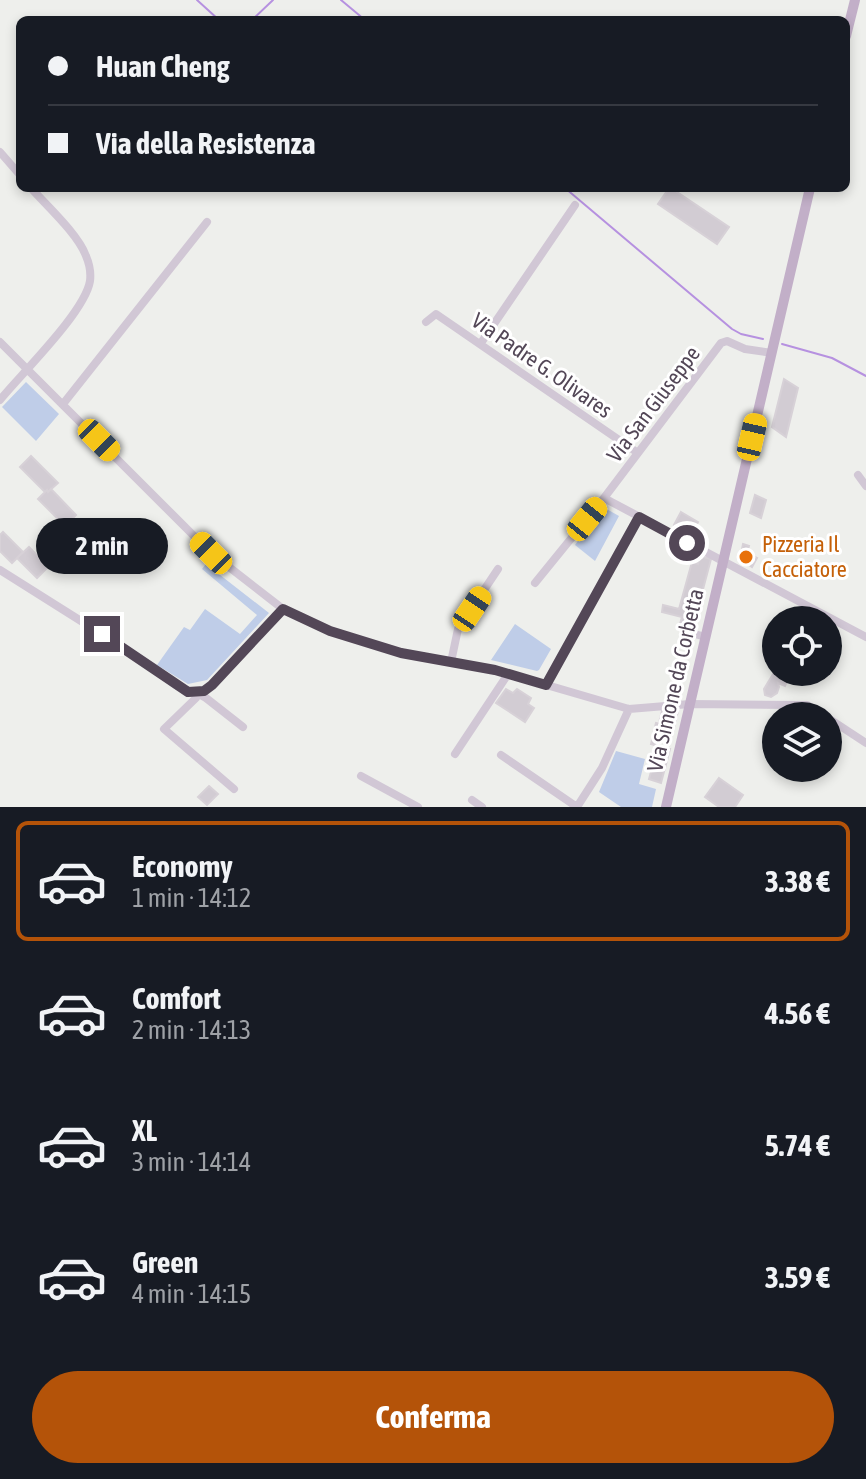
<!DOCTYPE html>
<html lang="it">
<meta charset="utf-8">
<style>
body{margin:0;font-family:"Asap Condensed",sans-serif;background:#242831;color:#f1f3f6;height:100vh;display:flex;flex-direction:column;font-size:30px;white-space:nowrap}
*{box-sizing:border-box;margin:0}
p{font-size:26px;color:#9ea1a6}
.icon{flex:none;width:44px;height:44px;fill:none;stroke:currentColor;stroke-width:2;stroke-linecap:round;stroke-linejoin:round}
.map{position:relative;height:807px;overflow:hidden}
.sheet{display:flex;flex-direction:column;background:#171b24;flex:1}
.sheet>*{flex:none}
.top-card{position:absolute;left:16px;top:16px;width:834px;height:176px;border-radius:12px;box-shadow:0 4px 12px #0003;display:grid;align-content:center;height:176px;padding:0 32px;background:#171b24}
.buttons{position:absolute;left:762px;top:606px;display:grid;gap:16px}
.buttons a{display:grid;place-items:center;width:80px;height:80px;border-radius:50%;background:#171b24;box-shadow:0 4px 12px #0003;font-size:40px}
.end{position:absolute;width:36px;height:36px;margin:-18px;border:10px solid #534757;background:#fff;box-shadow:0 0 0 4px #fff}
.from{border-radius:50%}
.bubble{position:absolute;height:56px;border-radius:28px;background:#171b24;box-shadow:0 4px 12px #0003;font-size:26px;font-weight:700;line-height:56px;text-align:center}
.car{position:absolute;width:24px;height:48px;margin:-24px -12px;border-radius:10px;box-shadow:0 0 6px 2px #0007;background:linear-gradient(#f5c518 24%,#345 0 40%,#f5c518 0 76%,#345 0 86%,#f5c518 0)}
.top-card b{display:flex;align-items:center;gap:28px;height:76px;font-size:30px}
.top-card b+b{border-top:2px solid #363941}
.top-card i{width:20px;height:20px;background:#f1f3f6}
ul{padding:14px 0 0;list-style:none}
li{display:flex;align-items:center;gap:24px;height:120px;margin:0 16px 12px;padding:0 16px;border:4px solid transparent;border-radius:12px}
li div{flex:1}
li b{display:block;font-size:30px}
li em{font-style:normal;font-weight:700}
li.active{border-color:#b45309}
li>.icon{width:72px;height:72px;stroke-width:1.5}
.action{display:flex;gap:16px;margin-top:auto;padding:16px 32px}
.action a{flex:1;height:92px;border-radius:48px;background:#b45309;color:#fff;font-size:32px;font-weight:700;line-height:92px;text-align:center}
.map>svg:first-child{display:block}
.green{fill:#bfcde8}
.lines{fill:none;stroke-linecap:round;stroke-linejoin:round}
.stream{stroke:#b691e0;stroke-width:2}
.building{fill:#d2ccd3;stroke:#d7d1d7;stroke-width:2}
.minor{stroke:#d1c7d5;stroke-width:8}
.major{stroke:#c2afc8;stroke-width:10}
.route{stroke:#534757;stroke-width:10}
.food-dot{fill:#e8710a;stroke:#fff;stroke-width:3}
.labels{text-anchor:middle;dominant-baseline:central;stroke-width:6;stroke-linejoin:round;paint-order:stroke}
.street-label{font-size:22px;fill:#534757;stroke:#fff}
.food-label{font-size:22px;fill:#c56008;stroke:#fff;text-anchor:start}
</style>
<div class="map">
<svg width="866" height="807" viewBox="0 0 866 807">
<rect width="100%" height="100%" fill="#eeefec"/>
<path class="green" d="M26,382L59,414L36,441L39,444L2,407Z
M603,507L619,516L595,561L575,545Z
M206,564L269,613L207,680L188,684L157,665L184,627L190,630L205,609L240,634L257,615L202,569Z
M515,624L551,649L539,670L537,671L491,660Z
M616,751L645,759L639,784L656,789L652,807H621L599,792Z"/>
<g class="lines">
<path class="stream" d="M197,0L219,20
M341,0L365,20
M252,20L273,0
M565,188L732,329L741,334L763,339
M782,344L832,358L866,376"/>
</g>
<path class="building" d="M669,188H671L729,227L717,244L658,204Z
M784,379L798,388L786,437L772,427Z
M31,456L58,483L48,492L47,490L45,492L20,467Z
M51,489L76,515L65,526L38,499L47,490L48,492Z
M755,495L766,500L761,518L750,513Z
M681,512L698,522L691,535L674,525Z
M3,532L23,552L12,563L0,551V535Z
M743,544L749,546L747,553L757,558L752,567L740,559Z
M29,547L48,567L37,578L17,558Z
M700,556L711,559L693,627L680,624L682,617L662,612L663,605L679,609L692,562L698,564Z
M775,671L788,679L785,686L778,683L779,687L777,693L771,697L765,695L764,689Z
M506,689L513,693L517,689L531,698L528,704L534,708L525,722L496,703Z
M663,707L678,711L674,727L659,723Z
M656,723L664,725L658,746L651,744Z
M658,746L670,749L661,783L649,779Z
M719,778L743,795L735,807H719L705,797Z
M209,786L218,794L207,805L198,797Z"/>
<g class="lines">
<path class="minor" d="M0,152L20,175
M426,322L436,314L638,453
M0,342L211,553L283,609L330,631L401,653L495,670L629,709L690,704L799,705H807L825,716
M481,343L575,205
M772,353L745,349L727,341L721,343L604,498L866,637
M0,400C22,373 85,312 90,281C91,273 89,263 86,256C78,234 47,206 31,188
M63,404L207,222
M858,475L866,486
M0,570L127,650L176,685L188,692L197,693L206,698L243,727
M535,583L604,498
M687,632L706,637
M451,662L458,629L498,569
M546,685L639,517
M828,718L866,743
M455,754L508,674
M501,755L577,807
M361,776L418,807
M234,789L164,729L196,698L197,693L204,691L212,685L283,609
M472,800L482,807
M577,807L602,768L629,709"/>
<path class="major" d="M846,36L855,0
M666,807L810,188"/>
</g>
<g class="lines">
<path class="route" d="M102,634L188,692L204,691L212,685L283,609L330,631L401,653L495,670L546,685L639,517L687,543"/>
</g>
<circle class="food-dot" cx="746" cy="557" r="8"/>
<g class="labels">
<g class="street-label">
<text transform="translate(542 365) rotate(35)">Via Padre G. Olivares</text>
<text transform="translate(653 404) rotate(-53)">Via San Giuseppe</text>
<text transform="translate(675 680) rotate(-77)">Via Simone da Corbetta</text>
</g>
<g class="food-label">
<text x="762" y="544">Pizzeria Il<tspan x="762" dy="25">Cacciatore</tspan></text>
</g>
</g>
</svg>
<div class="buttons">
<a><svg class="icon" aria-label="locate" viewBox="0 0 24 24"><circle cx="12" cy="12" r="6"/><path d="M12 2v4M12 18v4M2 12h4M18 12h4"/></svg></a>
<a><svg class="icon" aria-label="layers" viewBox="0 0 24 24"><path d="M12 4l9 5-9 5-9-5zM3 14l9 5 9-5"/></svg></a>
</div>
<i class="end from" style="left:687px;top:543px"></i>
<i class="end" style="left:102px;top:634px"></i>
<div class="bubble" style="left:36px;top:518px;width:132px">2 min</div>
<i class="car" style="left:752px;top:437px;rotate:13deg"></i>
<i class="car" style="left:99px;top:440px;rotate:135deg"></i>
<i class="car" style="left:587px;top:519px;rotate:39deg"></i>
<i class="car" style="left:211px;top:553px;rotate:315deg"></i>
<i class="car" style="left:472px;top:609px;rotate:34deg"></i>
<div class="top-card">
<b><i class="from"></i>Huan Cheng</b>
<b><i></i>Via della Resistenza</b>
</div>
</div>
<section class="sheet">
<ul>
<li class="active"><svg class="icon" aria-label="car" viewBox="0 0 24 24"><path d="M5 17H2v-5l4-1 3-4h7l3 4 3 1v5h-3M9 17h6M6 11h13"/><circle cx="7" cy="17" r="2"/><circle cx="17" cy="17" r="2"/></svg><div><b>Economy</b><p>1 min · 14:12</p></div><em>3.38 €</em></li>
<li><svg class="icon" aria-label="car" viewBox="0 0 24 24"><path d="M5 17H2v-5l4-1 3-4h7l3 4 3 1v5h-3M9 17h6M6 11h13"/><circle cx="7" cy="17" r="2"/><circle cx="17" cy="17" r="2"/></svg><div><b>Comfort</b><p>2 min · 14:13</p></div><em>4.56 €</em></li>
<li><svg class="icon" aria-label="car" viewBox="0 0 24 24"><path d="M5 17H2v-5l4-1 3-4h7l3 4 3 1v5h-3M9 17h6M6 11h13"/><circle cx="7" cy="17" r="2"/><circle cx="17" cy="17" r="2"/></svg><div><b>XL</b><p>3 min · 14:14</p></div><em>5.74 €</em></li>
<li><svg class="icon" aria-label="car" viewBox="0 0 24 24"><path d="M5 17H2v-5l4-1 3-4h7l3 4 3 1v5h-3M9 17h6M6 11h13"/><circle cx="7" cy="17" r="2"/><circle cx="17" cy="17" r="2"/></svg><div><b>Green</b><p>4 min · 14:15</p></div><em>3.59 €</em></li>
</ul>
<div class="action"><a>Conferma</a></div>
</section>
